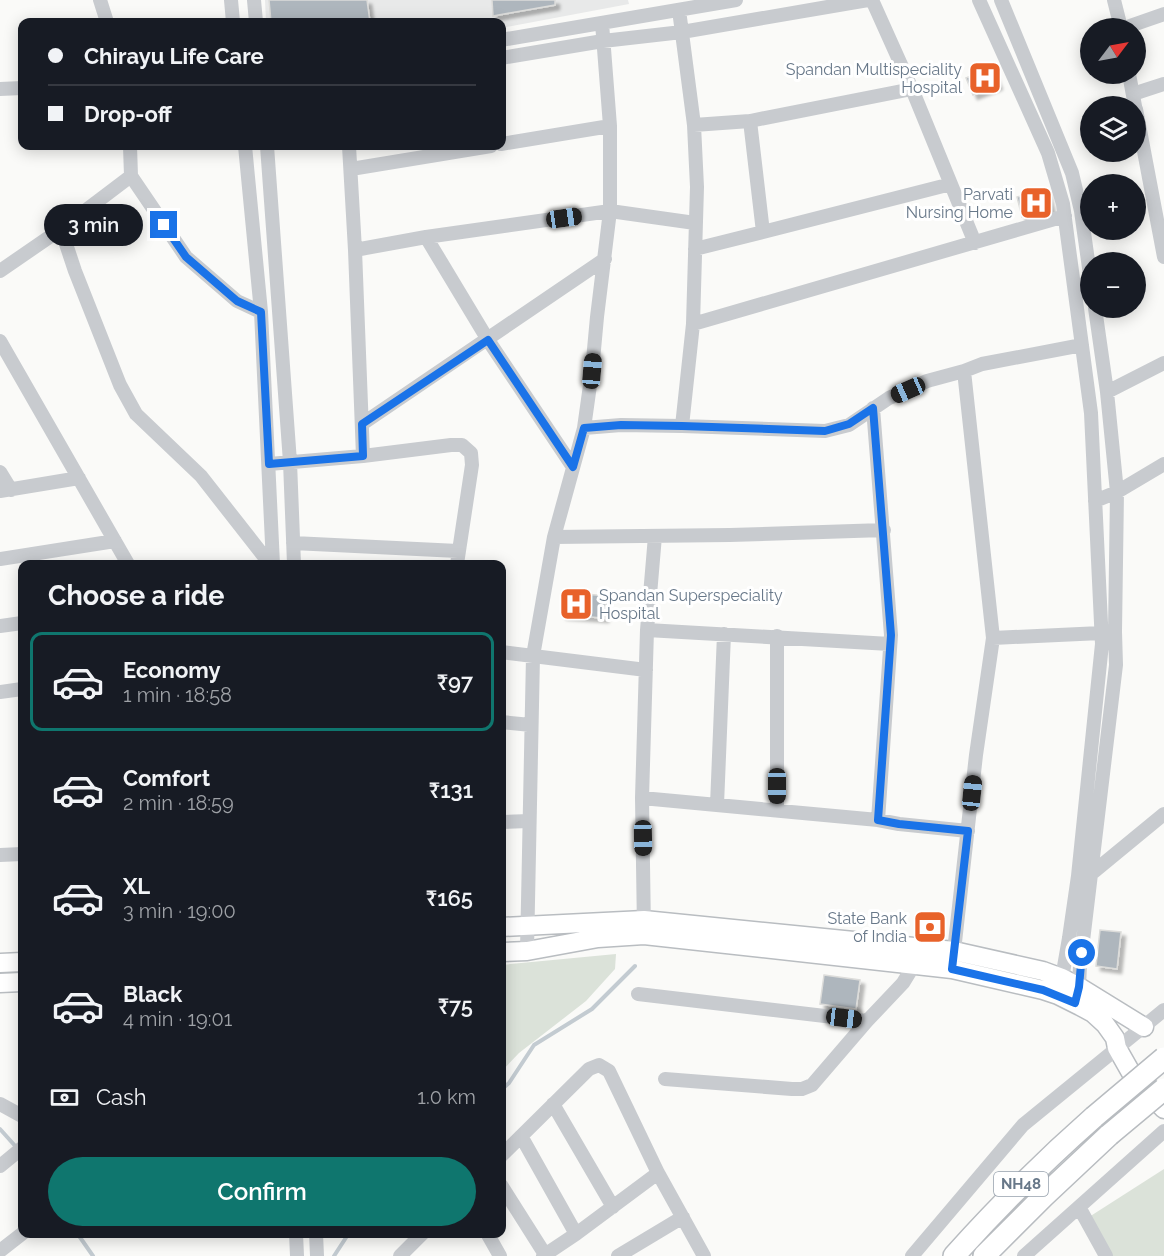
<!DOCTYPE html>
<meta charset="utf-8">
<style>
body{margin:0;font-family:Raleway,sans-serif;background:#20242c;color:#f1f3f6;height:100vh;display:flex;flex-direction:column;font-size:22px;white-space:nowrap}
*{box-sizing:border-box;margin:0}
p{font-size:20px;color:#9ea1a6}
.icon{flex:none;width:33px;height:33px;fill:none;stroke:currentColor;stroke-width:2;stroke-linecap:round;stroke-linejoin:round}
.map{position:relative;flex:1;overflow:hidden}
.drawer{position:absolute;left:18px;top:560px;width:488px;height:678px;display:flex;flex-direction:column;background:#171b24;border-radius:12px;box-shadow:0 3px 15px #0003}
.drawer>*{flex:none}
.banner{position:absolute;left:18px;top:18px;width:488px;height:132px;border-radius:12px;box-shadow:0 3px 15px #0003;display:grid;align-content:center;height:132px;padding:0 30px;background:#171b24}
.needle{width:39px;rotate:58deg}
.controls{position:absolute;left:1080px;top:18px;display:grid;gap:12px}
.controls a{display:grid;place-items:center;width:66px;height:66px;border-radius:50%;background:#171b24;box-shadow:0 3px 15px #0003;font-size:30px}
.end{position:absolute;width:27px;height:27px;margin:-14px;border:8px solid #1a73e8;background:#fff;box-shadow:0 0 0 3px #fff}
.from{border-radius:50%}
.bubble{position:absolute;height:42px;border-radius:21px;background:#171b24;box-shadow:0 3px 15px #0003;font-size:20px;font-weight:600;line-height:42px;text-align:center}
.car{position:absolute;width:18px;height:36px;margin:-18px -9px;border-radius:8px;box-shadow:0 0 4px 2px #0007;background:linear-gradient(#222 24%,#8ab4d8 0 40%,#222 0 76%,#8ab4d8 0 86%,#222 0)}
.banner b{display:flex;align-items:center;gap:21px;height:57px;font-size:22px}
.banner b+b{border-top:2px solid #363941}
.banner i{width:15px;height:15px;background:#f1f3f6}
ul{padding:0;list-style:none}
li{display:flex;align-items:center;gap:18px;height:99px;margin:0 12px 9px;padding:0 18px;border:3px solid transparent;border-radius:12px}
li div{flex:1}
li b{display:block;font-size:22px}
li em{font-style:normal;font-weight:600}
li.selected{border-color:#0f766e}
li>.icon{width:54px;height:54px;stroke-width:1.5}
h2{padding:0 30px;font-size:27px;line-height:72px}
.pay{display:flex;align-items:center;gap:15px;height:66px;padding:0 30px;font-size:22px}
.pay p{margin-inline-start:auto}
.button{display:flex;gap:12px;margin-top:auto;padding:12px 30px}
.button a{flex:1;height:69px;border-radius:36px;background:#0f766e;color:#fff;font-size:24px;font-weight:600;line-height:69px;text-align:center}
.map>svg:first-child{display:block}
.built{fill:#e8e9e9}
.green{fill:#dbe2d9}
.lines{fill:none;stroke-linecap:round;stroke-linejoin:round}
.stream{stroke:#c3cbd1;stroke-width:4}
.building{fill:#aeb6bd;stroke:#dcdcda;stroke-width:1.5;filter:url(#shadow)}
.major-casing{stroke:#b9bdc1;stroke-width:21}
.highway-casing{stroke:#b8bcc0;stroke-width:24}
.minor{stroke:#c8cbcf;stroke-width:14}
.major{stroke:#fff;stroke-width:18}
.highway{stroke:#fff;stroke-width:21}
.highway-bridge-casing{stroke:#b8bcc0;stroke-width:24;stroke-linecap:butt}
.highway-bridge{stroke:#fff;stroke-width:21}
.route{stroke:#1a73e8;stroke-width:8}
.labels{text-anchor:middle;dominant-baseline:central;stroke-width:6;stroke-linejoin:round;paint-order:stroke}
.shield{fill:#fff;stroke:#95a0ac;stroke-width:1.5}
.shield-label{font-size:15px;font-weight:bold;fill:#687889}
.poi-label{font-size:16px;fill:#687889;stroke:#fff;text-anchor:end}
</style>
<div class="map">
<svg width="1164" height="1256" viewBox="0 0 1164 1256">
<defs>
<filter id="shadow"><feDropShadow dx="4.5" dy="4.5" stdDeviation="1.5" flood-color="#0004"/></filter>
</defs>
<rect width="100%" height="100%" fill="#fafaf8"/>
<path class="built" d="M265,0H628L629,4L501,28V22H266Z"/>
<path class="green" d="M616,954L615,969L586,1001L519,1053L501,1072V965Z
M1164,1169V1256H1109L1089,1217Z"/>
<g class="lines">
<path class="stream" d="M501,1090L509,1083L534,1045L592,1009L635,966
M0,1129L17,1148
M77,1233L93,1256
M334,1256L349,1233"/>
</g>
<path class="building" d="M269,0H367L370,22H271Z
M492,0H555V5L493,16Z
M991,68L998,85L973,95L966,78Z
M1046,189L1051,209L1022,217L1017,197Z
M564,592L606,596L604,618L562,615Z
M1100,930L1121,932L1117,969L1096,966Z
M824,975L860,980L856,1009L820,1004Z"/>
<g class="lines">
<defs>
<path id="major" d="M501,927L644,920L954,951L1043,971L1062,978L1079,987L1144,1027
M501,952L527,951L598,938L644,935L952,969L1043,990L1058,995L1080,1006L1093,1013L1105,1024L1115,1038L1117,1048L1134,1078L1164,1109
M0,963L22,962
M0,983L22,982"/>
<path id="highway" d="M954,1256C998,1207 1044,1161 1094,1117
M984,1256L1044,1196L1109,1135"/>
</defs>
<use href="#major" class="major-casing"/>
<use href="#highway" class="highway-casing"/>
<path class="minor" d="M100,0L107,22
M231,0L233,22
M254,0L256,22
M872,0L912,89L975,243
M979,0L1048,153L1063,204L1091,413L1102,644L1078,876L1069,938L1062,978
M1001,0L1072,173L1081,211L1090,275
M1114,0L1121,28
M679,10L694,125L697,187L693,324L682,426
M1124,28L1164,14
M501,40L736,0
M501,58L603,41L682,32L868,0
M1129,74L1135,106
M0,89L22,88
M1133,94L1164,84
M1136,109L1164,257
M750,121L763,232L951,184
M694,125L750,121L912,89
M501,144L610,126
M130,146L131,176L186,257L237,301L261,312
M245,146L261,312L273,564
M267,146L290,462L294,564
M349,146L355,250
M351,169L491,146
M61,229L75,271L120,385L136,414L201,476L270,564
M426,237L488,340L573,467
M695,249L763,232
M0,271L61,229L131,176
M693,324L1065,216
M0,341L128,564
M1107,392L1164,363
M873,408L891,635L878,820
M362,424L605,259
M584,428L621,425L682,426L825,431L849,425L889,398L927,381L964,371L982,364L1082,345
M363,456L451,445H462L471,453L472,465L457,564
M269,464L363,456L355,250L426,237L610,211L695,223
M0,472L11,490
M0,491L79,478
M1095,501L1117,492L1164,464
M554,537L730,535L884,530
M293,543L458,551
M0,559L115,541
M0,626L22,623
M647,630L655,536
M777,636V810
M993,638L1101,633
M501,652L646,670
M0,692L22,689
M501,722L531,725
M642,798L647,630L890,644
M717,805L724,634
M501,822L529,821
M0,855L22,854
M1091,874L1164,814
M644,930L642,798L878,820L899,824L968,831
M527,951L533,656L554,537L584,428L592,371L597,317L610,211V126L602,23
M952,969L976,755L993,638L964,371
M1079,987L1080,966L1116,665L1115,632L1117,492L1107,392L1095,308
M638,994L867,1021
M665,1079L792,1089H802L812,1085L867,1021L903,983L914,965
M0,1104L22,1116
M553,1104L613,1207
M521,1136L576,1234
M501,1156L589,1069L599,1065L609,1071L658,1173L704,1256
M0,1166L22,1148
M501,1185L546,1256
M1079,1207L1106,1256
M296,1233L297,1256
M316,1233L317,1256
M487,1233L500,1256
M0,1251L23,1233
M400,1256L423,1233
M543,1256L576,1234L658,1173
M618,1256L683,1217
M912,1256L1023,1125L1164,1010
M1024,1256L1164,1131"/>
<use href="#major" class="major"/>
<use href="#highway" class="highway"/>
<defs>
<path id="highway-bridge" d="M1094,1117L1164,1058
M1109,1135L1164,1089"/>
</defs>
<use href="#highway-bridge" class="highway-bridge-casing"/>
<use href="#highway-bridge" class="highway-bridge"/>
</g>
<g class="lines">
<path class="route" d="M164,225L186,257L237,301L261,312L269,464L363,456L362,424L488,340L573,467L584,428L621,425L682,426L825,431L849,424L873,408L891,635L878,820L899,824L968,831L952,969L1043,990L1075,1003L1079,987L1082,953"/>
</g>
<defs>
<symbol id="hospital-square" viewBox="-11 -11 22 22"><rect x="-9" y="-9" width="18" height="18" rx="4" fill="#e8622a" stroke="#fff"/><path d="M-5-5h3v3.5h4V-5h3V5h-3V1.5h-4V5h-3Z" fill="#fff"/></symbol>
<symbol id="bank-square" viewBox="-11 -11 22 22"><rect x="-9" y="-9" width="18" height="18" rx="4" fill="#e8622a" stroke="#fff"/><path d="M-6-4H6V4H-6ZM0-2.3a2.3 2.3 0 1 0 0 4.6a2.3 2.3 0 1 0 0-4.6Z" fill="#fff"/></symbol>
</defs>
<g fill-rule="evenodd">
<use href="#hospital-square" x="966" y="59" width="38" height="38"/>
<use href="#hospital-square" x="1017" y="184" width="38" height="38"/>
<use href="#hospital-square" x="557" y="585" width="38" height="38"/>
<use href="#bank-square" x="911" y="908" width="38" height="38"/>
</g>
<g class="labels">
<rect class="shield" x="994" y="1172" width="54" height="24" rx="4.5"/>
<g class="shield-label">
<text x="1021" y="1184">NH48</text>
</g>
<g class="poi-label">
<text x="962" y="69">Spandan Multispeciality<tspan x="962" dy="18">Hospital</tspan></text>
<text x="1013" y="194">Parvati<tspan x="1013" dy="18">Nursing Home</tspan></text>
<text x="599" y="595" text-anchor="start">Spandan Superspeciality<tspan x="599" dy="18">Hospital</tspan></text>
<text x="907" y="918">State Bank<tspan x="907" dy="18">of India</tspan></text>
</g>
</g>
</svg>
<div class="controls">
<a><svg class="needle" viewBox="-14 -14 28 28"><path d="M0-13l5 13h-10z" fill="#e53935"/><path d="M0 13l5-13h-10z" fill="#9ea1a6"/></svg></a>
<a><svg class="icon" aria-label="layers" viewBox="0 0 24 24"><path d="M12 4l9 5-9 5-9-5zM3 14l9 5 9-5"/></svg></a>
<a>+</a>
<a>−</a>
</div>
<i class="end from" style="left:1082px;top:953px"></i>
<i class="end" style="left:164px;top:225px"></i>
<div class="bubble" style="left:44px;top:204px;width:99px">3 min</div>
<i class="car" style="left:564px;top:218px;rotate:82deg"></i>
<i class="car" style="left:592px;top:371px;rotate:5deg"></i>
<i class="car" style="left:908px;top:390px;rotate:246deg"></i>
<i class="car" style="left:777px;top:786px;rotate:180deg"></i>
<i class="car" style="left:972px;top:793px;rotate:6deg"></i>
<i class="car" style="left:643px;top:838px;rotate:179deg"></i>
<i class="car" style="left:844px;top:1018px;rotate:97deg"></i>
<div class="banner">
<b><i class="from"></i>Chirayu Life Care</b>
<b><i></i>Drop-off</b>
</div>
<section class="drawer">
<h2>Choose a ride</h2>
<ul>
<li class="selected"><svg class="icon" aria-label="car" viewBox="0 0 24 24"><path d="M5 17H2v-5l4-1 3-4h7l3 4 3 1v5h-3M9 17h6M6 11h13"/><circle cx="7" cy="17" r="2"/><circle cx="17" cy="17" r="2"/></svg><div><b>Economy</b><p>1 min · 18:58</p></div><em>₹97</em></li>
<li><svg class="icon" aria-label="car" viewBox="0 0 24 24"><path d="M5 17H2v-5l4-1 3-4h7l3 4 3 1v5h-3M9 17h6M6 11h13"/><circle cx="7" cy="17" r="2"/><circle cx="17" cy="17" r="2"/></svg><div><b>Comfort</b><p>2 min · 18:59</p></div><em>₹131</em></li>
<li><svg class="icon" aria-label="car" viewBox="0 0 24 24"><path d="M5 17H2v-5l4-1 3-4h7l3 4 3 1v5h-3M9 17h6M6 11h13"/><circle cx="7" cy="17" r="2"/><circle cx="17" cy="17" r="2"/></svg><div><b>XL</b><p>3 min · 19:00</p></div><em>₹165</em></li>
<li><svg class="icon" aria-label="car" viewBox="0 0 24 24"><path d="M5 17H2v-5l4-1 3-4h7l3 4 3 1v5h-3M9 17h6M6 11h13"/><circle cx="7" cy="17" r="2"/><circle cx="17" cy="17" r="2"/></svg><div><b>Black</b><p>4 min · 19:01</p></div><em>₹75</em></li>
</ul>
<div class="pay"><svg class="icon" aria-label="cash" viewBox="0 0 24 24"><path d="M3 7h18v10H3z"/><circle cx="12" cy="12" r="2"/></svg>Cash<p>1.0 km</p></div>
<div class="button"><a>Confirm</a></div>
</section>
</div>
